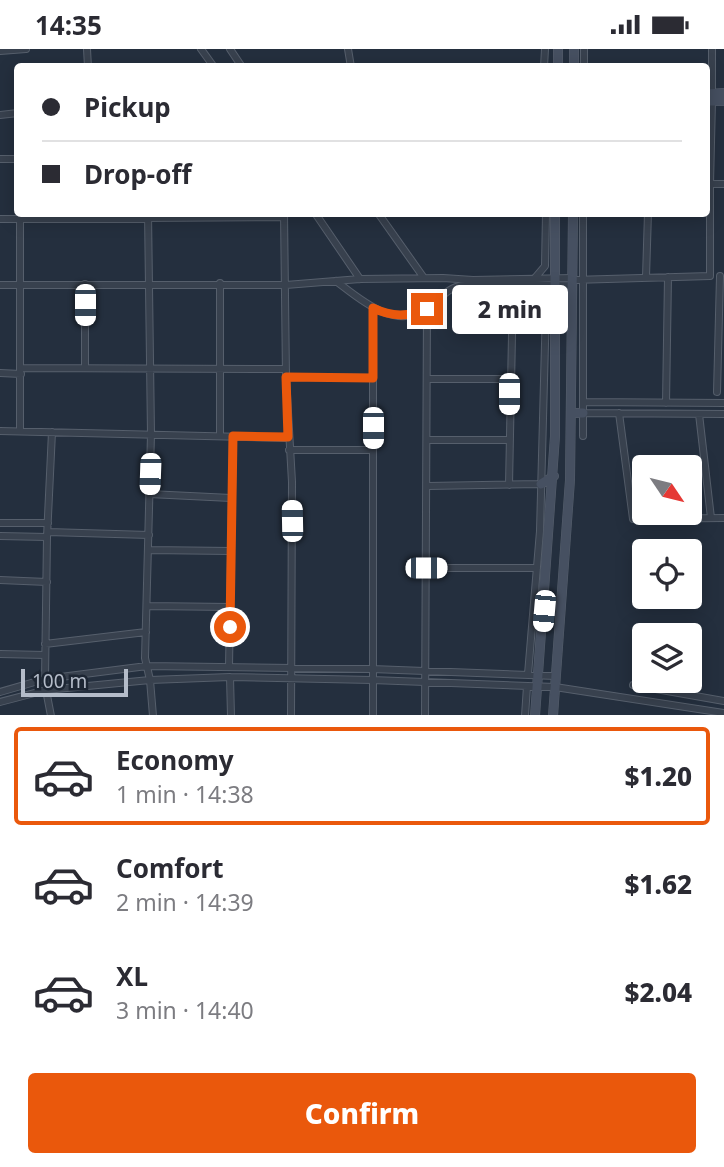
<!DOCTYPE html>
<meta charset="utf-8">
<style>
body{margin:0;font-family:"Noto Sans",sans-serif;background:#f7f7f7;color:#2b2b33;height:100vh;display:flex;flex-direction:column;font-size:26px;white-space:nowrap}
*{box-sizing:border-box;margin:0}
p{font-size:23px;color:#7c7c81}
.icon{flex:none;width:38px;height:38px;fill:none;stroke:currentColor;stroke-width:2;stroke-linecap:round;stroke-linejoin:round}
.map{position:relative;height:666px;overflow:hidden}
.drawer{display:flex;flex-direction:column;background:#fff;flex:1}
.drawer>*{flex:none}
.top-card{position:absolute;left:14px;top:14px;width:696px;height:154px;border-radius:7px;box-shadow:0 4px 18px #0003;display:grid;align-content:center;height:154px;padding:0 28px;background:#fff}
.needle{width:46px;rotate:125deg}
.tools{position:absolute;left:632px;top:406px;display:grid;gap:14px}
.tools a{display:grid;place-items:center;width:70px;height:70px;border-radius:7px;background:#fff;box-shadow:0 4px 18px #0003;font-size:35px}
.scale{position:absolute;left:21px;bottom:18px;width:107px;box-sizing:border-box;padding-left:7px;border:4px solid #b4bcc9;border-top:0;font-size:19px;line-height:24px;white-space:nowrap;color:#b4bcc9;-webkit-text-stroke:5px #1d2633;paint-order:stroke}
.end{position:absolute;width:32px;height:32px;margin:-16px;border:9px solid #ea580c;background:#fff;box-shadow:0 0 0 4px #fff}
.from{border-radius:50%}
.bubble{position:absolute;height:49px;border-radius:7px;background:#fff;box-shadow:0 4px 18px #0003;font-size:23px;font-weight:800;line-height:49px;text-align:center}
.car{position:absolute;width:21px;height:42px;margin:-21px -10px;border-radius:9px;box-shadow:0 0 5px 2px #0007;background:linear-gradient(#fff 24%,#345 0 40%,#fff 0 76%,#345 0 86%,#fff 0)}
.top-card b{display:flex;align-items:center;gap:24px;height:66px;font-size:26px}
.top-card b+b{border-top:2px solid #e1e1e2}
.top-card i{width:18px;height:18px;background:#2b2b33}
ul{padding:12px 0 0;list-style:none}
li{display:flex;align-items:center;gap:21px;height:98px;margin:0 14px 10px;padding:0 14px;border:4px solid transparent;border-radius:7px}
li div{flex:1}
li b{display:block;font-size:26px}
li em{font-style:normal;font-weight:800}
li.current{border-color:#ea580c}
li>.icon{width:63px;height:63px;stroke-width:1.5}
.cta{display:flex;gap:14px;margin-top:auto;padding:14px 28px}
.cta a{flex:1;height:80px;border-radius:7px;background:#ea580c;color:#fff;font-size:28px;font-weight:800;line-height:80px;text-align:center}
.status{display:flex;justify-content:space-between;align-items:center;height:49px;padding:0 35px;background:#fff;direction:ltr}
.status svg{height:19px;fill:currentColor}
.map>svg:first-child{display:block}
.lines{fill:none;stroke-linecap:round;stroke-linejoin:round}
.street-casing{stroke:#565f6c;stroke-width:8}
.secondary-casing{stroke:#565f6c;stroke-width:10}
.street{stroke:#38414e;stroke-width:6}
.secondary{stroke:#465061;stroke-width:9}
.route{stroke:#ea580c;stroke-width:9}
</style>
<div class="status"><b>14:35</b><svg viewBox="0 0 49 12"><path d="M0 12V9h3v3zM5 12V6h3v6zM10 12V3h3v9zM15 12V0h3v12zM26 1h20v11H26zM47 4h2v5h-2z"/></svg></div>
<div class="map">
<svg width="724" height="667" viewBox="0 0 724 667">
<rect width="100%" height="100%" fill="#242f3e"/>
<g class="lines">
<defs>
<path id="street" d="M87,0L88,18
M201,0L214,18
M230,0L242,18
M348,0L351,18
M712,0V45
M0,2L26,0
M544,18L545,0
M584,18V0
M0,66L18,64
M0,110H18
M708,135H724
M20,164V382
M148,164L151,385L145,609L150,631L153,667
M284,164L286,328L292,433L291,667
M315,164L360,230
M378,164L424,229
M0,170L284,168
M646,228L648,164
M534,230L545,217L546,164
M573,231L710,227V135L712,52
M336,232C361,251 395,282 428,259C440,250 448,238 464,236C500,233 538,237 573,236
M220,234V386
M0,236H286L360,230L443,229L473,231L573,229
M21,319L286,320
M85,319V235
M0,324L21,325
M286,328L373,329
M428,330H509
M717,343L720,227
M583,353L724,354
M666,354L668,228
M583,364L724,365
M619,364L633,470L724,469
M699,365L711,469
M0,382L288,389
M583,387V164
M428,391H509
M289,401H373
M509,436L513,236
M428,437L541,435
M149,445L231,449
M0,474H48
M48,483L149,486
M0,487L47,488
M148,501L231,502
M426,519H537
M0,531L47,533
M147,557L230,558
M45,595L146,583
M0,605L45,606
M229,618L233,387
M528,625L540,482L546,257L542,246L533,236
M230,628L231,667
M45,630L47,488L52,383
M633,636L724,652
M46,641L51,667
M0,643L45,630L147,617L372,620L556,627
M0,653L46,641L150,631L230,628L372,631L555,638L724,664
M373,667V259
M425,667L427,260
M525,667L527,637"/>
<path id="secondary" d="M558,18V0
M574,18V0
M707,45L724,44
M707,52H724
M572,364H583
M541,435L554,427
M535,667L555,387V164
M553,667L570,431L573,164"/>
</defs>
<use href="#street" class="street-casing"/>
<use href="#secondary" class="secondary-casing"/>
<use href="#street" class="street"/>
<use href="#secondary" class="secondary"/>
</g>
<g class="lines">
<path class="route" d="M230,578L233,387L288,388L286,328L373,329V259C392,268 408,268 427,260"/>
</g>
</svg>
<div class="tools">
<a><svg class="needle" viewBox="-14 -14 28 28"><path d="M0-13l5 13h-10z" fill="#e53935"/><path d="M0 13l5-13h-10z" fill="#7c7c81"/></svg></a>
<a><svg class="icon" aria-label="locate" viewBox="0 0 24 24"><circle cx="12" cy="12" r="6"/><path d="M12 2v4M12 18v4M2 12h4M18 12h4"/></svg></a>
<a><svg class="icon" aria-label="layers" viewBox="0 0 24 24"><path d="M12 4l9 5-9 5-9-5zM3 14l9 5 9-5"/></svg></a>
</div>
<div class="scale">100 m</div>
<i class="end from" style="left:230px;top:578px"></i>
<i class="end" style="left:427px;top:260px"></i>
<div class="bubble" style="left:452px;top:236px;width:116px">2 min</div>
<i class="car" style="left:85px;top:256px;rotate:180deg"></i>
<i class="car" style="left:509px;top:345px;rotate:180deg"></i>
<i class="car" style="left:373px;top:379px;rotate:180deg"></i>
<i class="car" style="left:150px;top:425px;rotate:182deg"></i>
<i class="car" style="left:292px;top:472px;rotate:359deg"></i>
<i class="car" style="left:426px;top:519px;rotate:90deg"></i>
<i class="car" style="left:544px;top:562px;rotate:185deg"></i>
<div class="top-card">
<b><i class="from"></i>Pickup</b>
<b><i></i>Drop-off</b>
</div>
</div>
<section class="drawer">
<ul>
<li class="current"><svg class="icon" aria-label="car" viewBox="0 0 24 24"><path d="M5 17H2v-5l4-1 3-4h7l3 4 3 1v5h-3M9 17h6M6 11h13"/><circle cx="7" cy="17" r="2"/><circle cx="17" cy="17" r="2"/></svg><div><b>Economy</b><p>1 min · 14:38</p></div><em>$1.20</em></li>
<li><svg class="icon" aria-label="car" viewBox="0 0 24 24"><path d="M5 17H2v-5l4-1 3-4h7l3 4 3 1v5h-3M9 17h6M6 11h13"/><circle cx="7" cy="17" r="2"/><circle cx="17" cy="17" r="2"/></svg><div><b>Comfort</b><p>2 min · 14:39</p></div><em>$1.62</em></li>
<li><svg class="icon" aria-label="car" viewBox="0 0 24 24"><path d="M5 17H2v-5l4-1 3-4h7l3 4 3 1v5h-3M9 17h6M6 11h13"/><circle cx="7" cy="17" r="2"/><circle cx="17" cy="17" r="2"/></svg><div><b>XL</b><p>3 min · 14:40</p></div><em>$2.04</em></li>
</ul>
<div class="cta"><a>Confirm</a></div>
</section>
